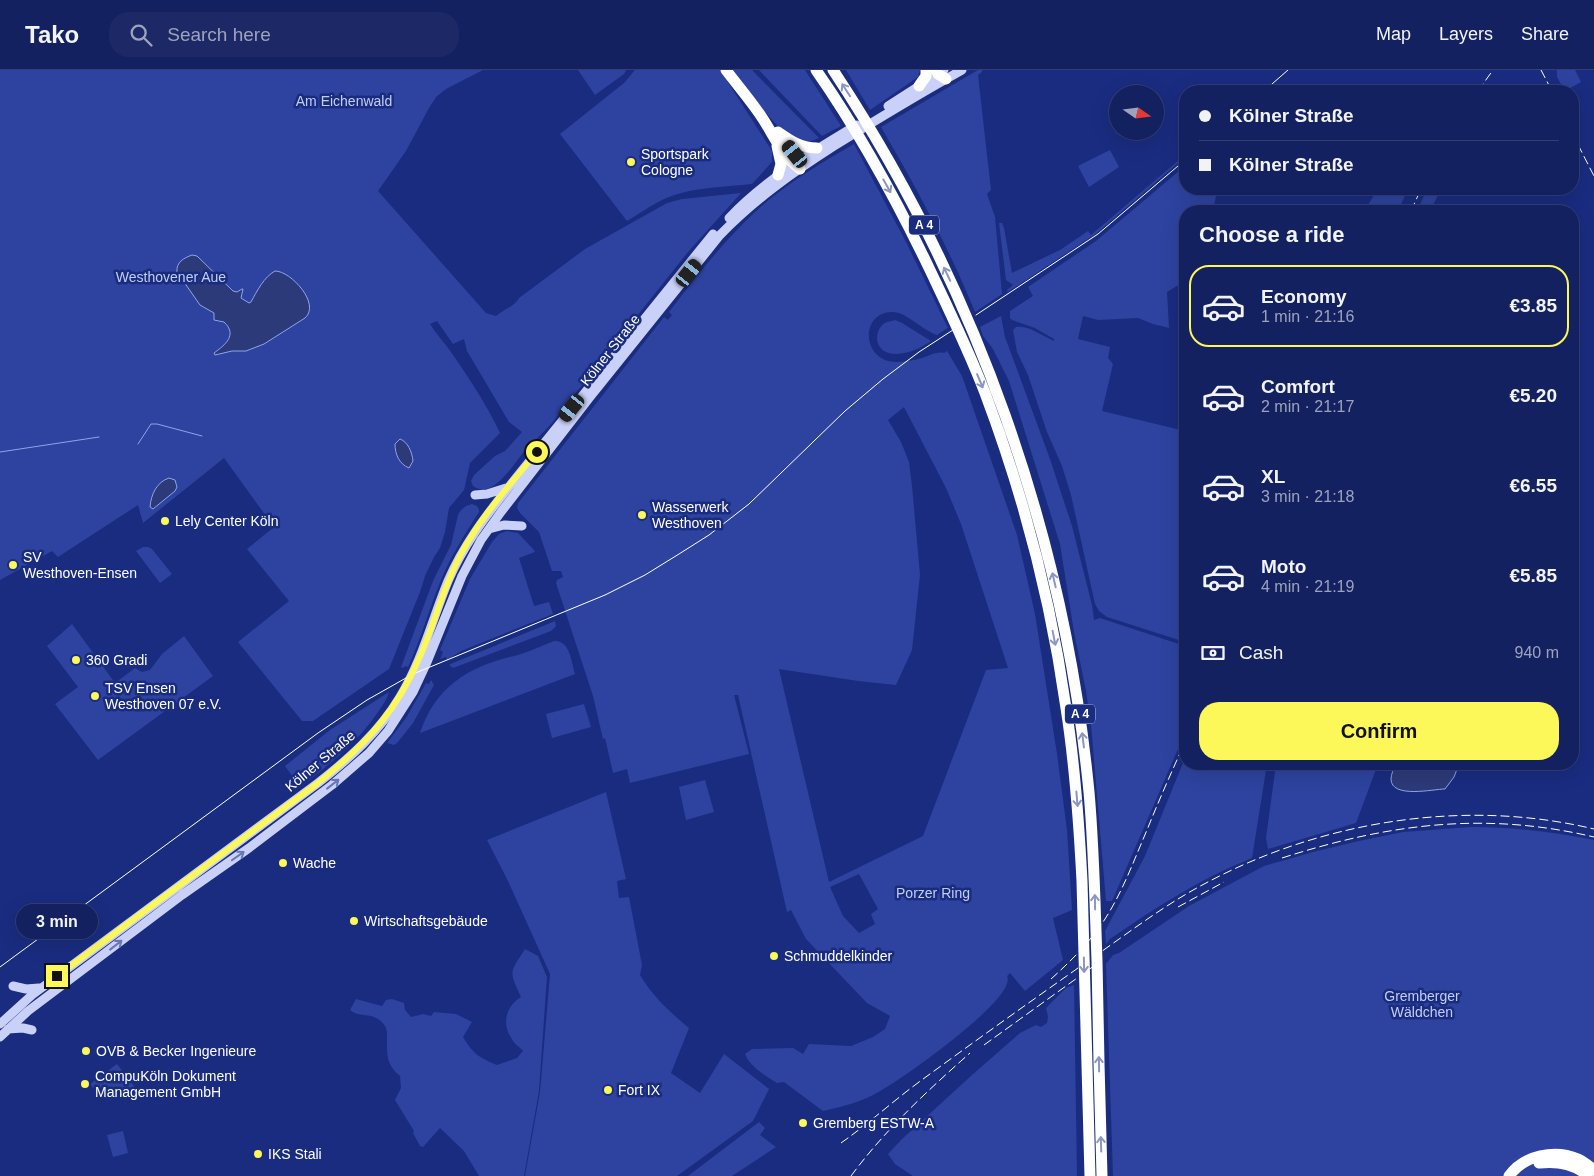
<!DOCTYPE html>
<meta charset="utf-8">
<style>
body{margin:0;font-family:Helvetica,sans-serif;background:#1d2966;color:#f1f3f6;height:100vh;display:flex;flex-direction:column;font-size:19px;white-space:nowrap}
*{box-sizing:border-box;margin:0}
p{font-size:16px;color:#9da3bd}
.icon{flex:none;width:28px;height:28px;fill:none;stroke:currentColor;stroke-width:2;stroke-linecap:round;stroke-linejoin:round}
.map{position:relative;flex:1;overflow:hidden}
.details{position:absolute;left:1179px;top:135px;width:400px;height:565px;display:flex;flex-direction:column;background:#142160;border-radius:20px;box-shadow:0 5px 20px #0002,0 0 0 1px #333e75}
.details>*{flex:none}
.hud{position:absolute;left:1179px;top:15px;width:400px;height:110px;border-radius:20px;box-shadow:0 5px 20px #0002,0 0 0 1px #333e75;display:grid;align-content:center;height:110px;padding:0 20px;background:#142160}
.needle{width:32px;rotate:104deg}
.tools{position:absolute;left:1109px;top:15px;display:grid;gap:10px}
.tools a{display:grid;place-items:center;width:55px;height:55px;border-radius:50%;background:#142160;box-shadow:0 5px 20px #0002,0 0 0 1px #333e75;font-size:25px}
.end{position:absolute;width:22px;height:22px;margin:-11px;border:6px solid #fcf85a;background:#111;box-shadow:0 0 0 2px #111}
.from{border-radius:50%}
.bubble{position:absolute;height:35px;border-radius:18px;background:#142160;box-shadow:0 5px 20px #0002,0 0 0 1px #333e75;font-size:16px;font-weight:600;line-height:35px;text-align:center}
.car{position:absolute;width:15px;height:30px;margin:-15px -8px;border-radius:6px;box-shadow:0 0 4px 1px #0007;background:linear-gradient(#222 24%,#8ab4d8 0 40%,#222 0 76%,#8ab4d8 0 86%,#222 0)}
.hud b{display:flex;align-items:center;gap:18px;height:48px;font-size:19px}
.hud b+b{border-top:1px solid #333e75}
.hud i{width:12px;height:12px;background:#f1f3f6}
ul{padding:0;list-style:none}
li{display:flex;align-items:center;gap:15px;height:82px;margin:0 10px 8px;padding:0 10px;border:2px solid transparent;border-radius:20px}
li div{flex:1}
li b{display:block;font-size:19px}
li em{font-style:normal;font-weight:600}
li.selected{border-color:#fcf85a}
li>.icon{width:45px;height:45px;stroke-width:1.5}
h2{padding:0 20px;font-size:22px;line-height:60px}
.pay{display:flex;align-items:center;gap:12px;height:55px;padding:0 20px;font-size:19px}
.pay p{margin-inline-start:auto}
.cta{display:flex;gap:10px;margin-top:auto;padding:10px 20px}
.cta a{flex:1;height:58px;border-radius:20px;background:#fcf85a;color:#111;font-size:20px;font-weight:600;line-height:58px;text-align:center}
header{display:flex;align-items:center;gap:30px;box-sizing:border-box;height:70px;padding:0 25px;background:#142160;border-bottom:1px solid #333e75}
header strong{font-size:24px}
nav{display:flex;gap:28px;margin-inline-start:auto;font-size:18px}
.search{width:350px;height:45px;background:#1d2966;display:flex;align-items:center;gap:12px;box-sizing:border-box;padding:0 18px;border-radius:20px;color:#9da3bd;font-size:19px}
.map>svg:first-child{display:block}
.green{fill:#2d439f;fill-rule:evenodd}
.water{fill:#2c3a79;stroke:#91a3ec}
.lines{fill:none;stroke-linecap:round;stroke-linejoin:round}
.stream{stroke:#91a3ec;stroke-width:1}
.secondary{stroke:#c9d1f8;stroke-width:9}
.motorway{stroke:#fff;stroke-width:11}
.tram{stroke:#fff;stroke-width:1}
.rail{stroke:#fff;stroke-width:1;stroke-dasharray:9 4;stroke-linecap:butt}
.oneway{stroke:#8c96c0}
.oneway2{stroke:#6976b6}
.route{stroke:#fcf85a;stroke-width:6}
.poi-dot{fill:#fcf85a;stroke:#1a2c80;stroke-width:2}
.labels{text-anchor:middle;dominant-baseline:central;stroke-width:5;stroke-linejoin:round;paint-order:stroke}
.shield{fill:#1a2c80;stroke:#bac0d9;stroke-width:1}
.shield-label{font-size:12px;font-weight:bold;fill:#fff}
.park-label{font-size:14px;fill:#c2cdf8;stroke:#1a2c80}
.poi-label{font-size:14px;fill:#fff;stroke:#1a2c80;text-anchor:start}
.street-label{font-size:14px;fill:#fff;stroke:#1a2c80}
</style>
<header>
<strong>Tako</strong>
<div class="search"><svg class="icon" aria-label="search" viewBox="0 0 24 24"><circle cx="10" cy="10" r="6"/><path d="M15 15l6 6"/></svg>Search here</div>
<nav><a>Map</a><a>Layers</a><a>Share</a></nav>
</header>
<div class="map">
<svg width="1594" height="1106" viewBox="0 0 1594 1106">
<rect width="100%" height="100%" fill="#1a2c80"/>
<path class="green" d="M0,0H483L446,19L436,27L429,38L406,81L378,121L486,243L496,246C503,240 515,236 519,228L585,179L667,133L682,129L741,123L688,182L551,354C543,363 534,371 526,379C514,393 493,431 473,416L471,411L474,405L495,386L505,381L522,362L509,352L467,281L464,269L453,274L437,251L430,254C436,264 445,273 451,282C469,308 487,335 500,363L470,393L464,420L449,438L445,462L440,478L434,487L425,506L420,522L389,599L313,651H302L238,572L289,531L247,479L274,457L224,388L143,453L138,435L58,487L52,481L0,510Z
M578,0H626L624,4L595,25Z
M635,0H720L772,81V92L752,114C724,117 691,117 664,129C651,135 639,144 627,151L560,64L624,13Z
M733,0H752L819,68C812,71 804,74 796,70C773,58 750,21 733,0Z
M759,0H805L841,56L822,66Z
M846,0H920L918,7L870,40Z
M978,0H982V2L978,5L991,120L987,124L995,147L1002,224L975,242C949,178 916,117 881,57Z
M1557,0H1575L1581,12L1565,21L1557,7Z
M854,74L906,172L948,258L937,265C922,260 908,243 893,242C865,241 860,279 885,290C895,294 911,291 922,288C929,286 937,281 944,283L947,281L962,306L1017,465L1035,544L1057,684L1067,760L1072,840L1053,848L1063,890L1025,921L1010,903L1007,906C1008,907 1008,912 1007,913C1001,939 899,1012 873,1025C858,1033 840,1037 823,1041L784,1012L777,1013C766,1006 750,997 745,984L752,979L793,978L803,984L809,974L851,976L873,967L885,959L890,946L867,933L806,869L791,840L787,842L738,625H734L749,684L630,713L627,699L613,703L605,668L603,669L593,626L556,513L557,510L563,507L561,501H552L539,462L520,443L517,438L518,433L664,247L668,250L672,245L669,242C695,208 722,173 754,143C783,116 819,94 854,74ZM904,337L946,418L961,454L1008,598L986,600L923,766L829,812L779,599L858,611L896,615L912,580L920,505L912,416L909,392L901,372L888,350ZM859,804L878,839L871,844L875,854L859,863L843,846L830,817Z
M1110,80L1119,97L1089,117L1078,96Z
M1185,85V87L1097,163L1008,222L1007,220L1013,215L1006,210L999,153H1002L1004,158L1012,203L1060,180L1088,161L1091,165Z
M1185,96V119H1203L1216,126L1213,141H1185V211L1167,222L1169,258L1153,254L1138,248L1098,250L1083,246L1078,269L1110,277L1108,288L1113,294L1102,341L1185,361V572L1107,547L1099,541L1095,534L1071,425L1062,396L1047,362L1028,305L1017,282L1013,260L1016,257C1029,255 1042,266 1054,271V269L1035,258L1012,250L1010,248V241L1033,226L1028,217L1096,171Z
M1378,119H1408L1398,141H1364Z
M1427,119H1441L1430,141H1417Z
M1001,246L1005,267L1050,389L1072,456L1092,535L1094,550L1100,548L1185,576V663L1112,831H1106L1091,654L1086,621L1074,562L1060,474L1009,311L993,279L983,266L980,257Z
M895,250L902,253L931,271C920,279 898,289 884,281C873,274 876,256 887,252C890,251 893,251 895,250Z
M472,434L477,436L479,440V442C465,464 451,486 441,510C429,539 421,569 408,597L405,596L403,598L401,597L433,511L451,475L458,445L461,440L466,436Z
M507,461L518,463L534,480L535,482L519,488L534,536L549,532L553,544L461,581L447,590L446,587L440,589L443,582L440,580L470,509L492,472L499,464Z
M143,477H148L152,479L172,504L160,513L136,481Z
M555,551L556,556L551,561L453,598L449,595L453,593Z
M72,554L115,613L135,598L142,602L150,600L162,584L184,566L213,606L98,690L55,634L78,617L47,576Z
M554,571C570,570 571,591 575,604L420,663C435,617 469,596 514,586C527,583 541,576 554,571Z
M431,610L434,615L413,653L397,673L394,675L387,673L406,648L426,613L429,614Z
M389,622C387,630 382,636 378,642C357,673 329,695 300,717L285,696L330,660Z
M584,634L591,657L552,668L546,644Z
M1185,688V694H1267L1252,788C1201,808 1155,838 1110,869L1106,874L1105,861L1145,786Z
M1276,694H1378L1356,753L1268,779L1266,768Z
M705,710L714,742L686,750L679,717Z
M606,722L626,809L617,811L619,828L629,827L642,895L640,905C654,928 669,941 689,958L671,1003L700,1023L724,984L769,1019L753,1051L677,1106H525L540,1022L550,904L508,811L487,770Z
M1471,757C1513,757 1553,762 1594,770V1106H1113L1106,894L1113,885L1119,883L1189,836L1264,796L1317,781L1359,771L1403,762Z
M525,879L538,886L547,907L539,1021L524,1106H479L464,1081L440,1058L423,1077L420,1076L413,1063L414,1061L395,1030L401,1018L400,1006C386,995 387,984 387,967C387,962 387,960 385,956C374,940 360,949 350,940L356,929L382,936L386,930L392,929L404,933L405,940L411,947L423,944L431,946L434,942L456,944L472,952L463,967C473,984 480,988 497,995L517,988L523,981C520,977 514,974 512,969C501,954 506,936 521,927C509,900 509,904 525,879Z
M1074,915L1077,1106H913L895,1094L888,1084L901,1070L972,1005L1020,963L1036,955L1041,957L1047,953L1048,947L1046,938L1066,918Z
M117,994L137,1020L100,1027L90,1014Z
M759,1052L765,1058L760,1065L776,1077L732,1106H688Z
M123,1061L128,1083L113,1087L107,1065Z"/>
<path class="water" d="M192,185L197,186L233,221L237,222L242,219H243L241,228L249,233L251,232C257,221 264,207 275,201C291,201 321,234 305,248L264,274L246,281H232L215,285L214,283C225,275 238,265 224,252L214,250V243L200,235L177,202C176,192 184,188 192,185Z
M400,369C408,372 412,382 413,391L409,398C399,394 395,384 395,374Z
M169,408L175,410L177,417L175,421L153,439L150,437C151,424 157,412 169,408Z
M1395,694H1459L1454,707L1445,719C1434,719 1391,729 1391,709C1391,704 1394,699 1395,694Z"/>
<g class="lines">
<path class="stream" d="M138,374L151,354H157L202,366
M0,382L99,367"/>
<path class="secondary" d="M888,36L944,0
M729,148C766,109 812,82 857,55
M475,425L487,424L506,418
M489,459L504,455L522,456
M13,916L26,919L39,918
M0,954L32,925L318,713C350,688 379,662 400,627C422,591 432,550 448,511C463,476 485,447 508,418L713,164
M8,959L23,958L32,960
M0,967L28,941L182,825L249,778L332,715L369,683L388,661L413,622L427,592L462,506L481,470L501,442L590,327L720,165C755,129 792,103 834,76C876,50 919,24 962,0"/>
<path class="motorway" d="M726,0C738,16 752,32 763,49C774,66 783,87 800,99
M816,0C860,63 897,131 930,200C949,240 969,281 985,323C1023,424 1051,531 1066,638C1075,695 1079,753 1082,811L1090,1106
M833,0C976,216 1064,465 1089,722C1094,778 1095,835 1097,891C1098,963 1100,1034 1102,1106
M936,0L938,4L946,9
M919,16L926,6V0
M778,62C791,71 801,78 817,78
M777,76L781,94L778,105
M1539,1093C1557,1091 1575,1094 1588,1106
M1509,1106C1524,1085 1555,1079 1578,1089C1584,1092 1589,1096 1594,1100"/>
<path class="tram" d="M1264,21L1288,0
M976,245L1098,164L1185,90
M0,897L318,663L367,630L413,604L605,525L645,505L679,484L709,465L749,434L845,341L883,309L919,282L956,258"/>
<path class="rail" d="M1541,0L1552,21
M1478,21L1493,0
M1572,63L1594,106
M1411,141L1421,119
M1282,788C1388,754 1484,741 1594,767
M1178,837L1224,812
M1051,909C1071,891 1090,872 1105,849C1123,821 1134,790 1147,760C1159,730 1172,701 1185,672
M984,975L1098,893
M841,1073C868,1054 892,1032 919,1012C975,971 1031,931 1088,891C1127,864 1164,835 1206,813C1322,751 1465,728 1594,759
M851,1106C885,1060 927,1021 970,983"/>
</g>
<defs><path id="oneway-shaft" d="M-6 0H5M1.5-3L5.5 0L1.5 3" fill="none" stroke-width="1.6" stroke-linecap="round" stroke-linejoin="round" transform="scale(1.25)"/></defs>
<g class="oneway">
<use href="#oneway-shaft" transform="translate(846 20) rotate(-123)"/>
<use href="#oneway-shaft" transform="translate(887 116) rotate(61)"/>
<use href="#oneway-shaft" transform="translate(947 204) rotate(-115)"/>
<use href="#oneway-shaft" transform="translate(980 311) rotate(67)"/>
<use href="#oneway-shaft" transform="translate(1054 510) rotate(-103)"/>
<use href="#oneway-shaft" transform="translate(1054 568) rotate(79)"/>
<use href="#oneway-shaft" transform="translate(1083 670) rotate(-97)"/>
<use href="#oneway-shaft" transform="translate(1077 729) rotate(85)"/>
<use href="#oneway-shaft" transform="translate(1095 832) rotate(-91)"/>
<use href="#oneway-shaft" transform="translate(1084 895) rotate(89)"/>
<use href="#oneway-shaft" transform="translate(1099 994) rotate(-91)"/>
<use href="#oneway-shaft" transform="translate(1101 1074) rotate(-92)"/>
</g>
<g class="oneway2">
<use href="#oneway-shaft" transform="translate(333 714) rotate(-38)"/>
<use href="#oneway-shaft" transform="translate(238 786) rotate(-35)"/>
<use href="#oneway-shaft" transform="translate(116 875) rotate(-38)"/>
</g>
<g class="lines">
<path class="route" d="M57,906L318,713C366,674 397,642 421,584C434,554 442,522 457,492C477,451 508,417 537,382"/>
</g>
<g class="poi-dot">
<circle cx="631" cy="92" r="5"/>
<circle cx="642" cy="445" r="5"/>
<circle cx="165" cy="451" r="5"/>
<circle cx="13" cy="495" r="5"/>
<circle cx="76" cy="590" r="5"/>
<circle cx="95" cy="626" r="5"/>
<circle cx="283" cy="793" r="5"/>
<circle cx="354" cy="851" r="5"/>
<circle cx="774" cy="886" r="5"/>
<circle cx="86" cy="981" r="5"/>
<circle cx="85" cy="1014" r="5"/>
<circle cx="608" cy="1020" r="5"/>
<circle cx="803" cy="1053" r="5"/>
<circle cx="258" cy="1084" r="5"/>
</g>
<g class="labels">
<g class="shield">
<rect x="909" y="145.5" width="30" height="19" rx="4"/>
<rect x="1065" y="634.5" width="30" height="19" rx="4"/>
</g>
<g class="shield-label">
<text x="924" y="155">A 4</text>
<text x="1080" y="644">A 4</text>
</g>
<g class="park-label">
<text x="344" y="31">Am Eichenwald</text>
<text x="171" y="207">Westhovener Aue</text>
<text x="933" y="823">Porzer Ring</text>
<text x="1422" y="926">Gremberger<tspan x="1422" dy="16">Wäldchen</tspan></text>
</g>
<g class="poi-label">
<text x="641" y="84">Sportspark<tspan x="641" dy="16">Cologne</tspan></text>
<text x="652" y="437">Wasserwerk<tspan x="652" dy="16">Westhoven</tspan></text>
<text x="175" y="451">Lely Center Köln</text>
<text x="23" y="487">SV<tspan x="23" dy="16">Westhoven-Ensen</tspan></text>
<text x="86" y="590">360 Gradi</text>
<text x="105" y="618">TSV Ensen<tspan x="105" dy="16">Westhoven 07 e.V.</tspan></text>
<text x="293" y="793">Wache</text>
<text x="364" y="851">Wirtschaftsgebäude</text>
<text x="784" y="886">Schmuddelkinder</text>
<text x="96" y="981">OVB &amp; Becker Ingenieure</text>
<text x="95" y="1006">CompuKöln Dokument<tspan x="95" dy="16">Management GmbH</tspan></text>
<text x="618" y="1020">Fort IX</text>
<text x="813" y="1053">Gremberg ESTW-A</text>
<text x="268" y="1084">IKS Stali</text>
</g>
<g class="street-label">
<text transform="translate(610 280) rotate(-52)">Kölner Straße</text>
<text transform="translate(320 691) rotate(-40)">Kölner Straße</text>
</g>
</g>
</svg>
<div class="tools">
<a><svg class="needle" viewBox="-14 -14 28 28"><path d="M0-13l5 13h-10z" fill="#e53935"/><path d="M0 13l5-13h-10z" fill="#9da3bd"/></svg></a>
</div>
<i class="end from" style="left:537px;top:382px"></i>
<i class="end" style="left:57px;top:906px"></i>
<div class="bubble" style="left:16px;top:834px;width:82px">3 min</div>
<i class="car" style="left:795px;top:84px;rotate:321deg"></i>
<i class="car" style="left:689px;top:203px;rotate:39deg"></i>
<i class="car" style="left:572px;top:338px;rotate:219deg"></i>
<div class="hud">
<b><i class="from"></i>Kölner Straße</b>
<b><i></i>Kölner Straße</b>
</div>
<section class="details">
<h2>Choose a ride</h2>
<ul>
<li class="selected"><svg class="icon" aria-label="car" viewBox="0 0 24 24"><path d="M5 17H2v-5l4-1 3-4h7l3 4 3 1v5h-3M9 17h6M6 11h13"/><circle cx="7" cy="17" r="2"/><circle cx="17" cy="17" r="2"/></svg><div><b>Economy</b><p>1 min · 21:16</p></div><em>€3.85</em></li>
<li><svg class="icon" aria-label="car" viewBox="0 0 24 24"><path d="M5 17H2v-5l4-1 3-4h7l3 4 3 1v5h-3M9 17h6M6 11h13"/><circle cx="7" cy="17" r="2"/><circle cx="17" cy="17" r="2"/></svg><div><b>Comfort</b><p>2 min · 21:17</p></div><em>€5.20</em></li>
<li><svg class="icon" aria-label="car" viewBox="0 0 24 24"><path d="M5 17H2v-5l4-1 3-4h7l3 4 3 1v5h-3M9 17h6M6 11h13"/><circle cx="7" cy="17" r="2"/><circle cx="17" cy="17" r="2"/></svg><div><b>XL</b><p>3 min · 21:18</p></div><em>€6.55</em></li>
<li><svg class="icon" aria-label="car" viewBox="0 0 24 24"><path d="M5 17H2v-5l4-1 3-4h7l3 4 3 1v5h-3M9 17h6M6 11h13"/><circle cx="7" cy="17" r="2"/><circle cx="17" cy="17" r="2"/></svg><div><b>Moto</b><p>4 min · 21:19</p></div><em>€5.85</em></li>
</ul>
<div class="pay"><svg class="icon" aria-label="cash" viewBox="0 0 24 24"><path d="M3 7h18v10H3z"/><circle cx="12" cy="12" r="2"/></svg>Cash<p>940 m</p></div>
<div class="cta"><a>Confirm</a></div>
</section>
</div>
